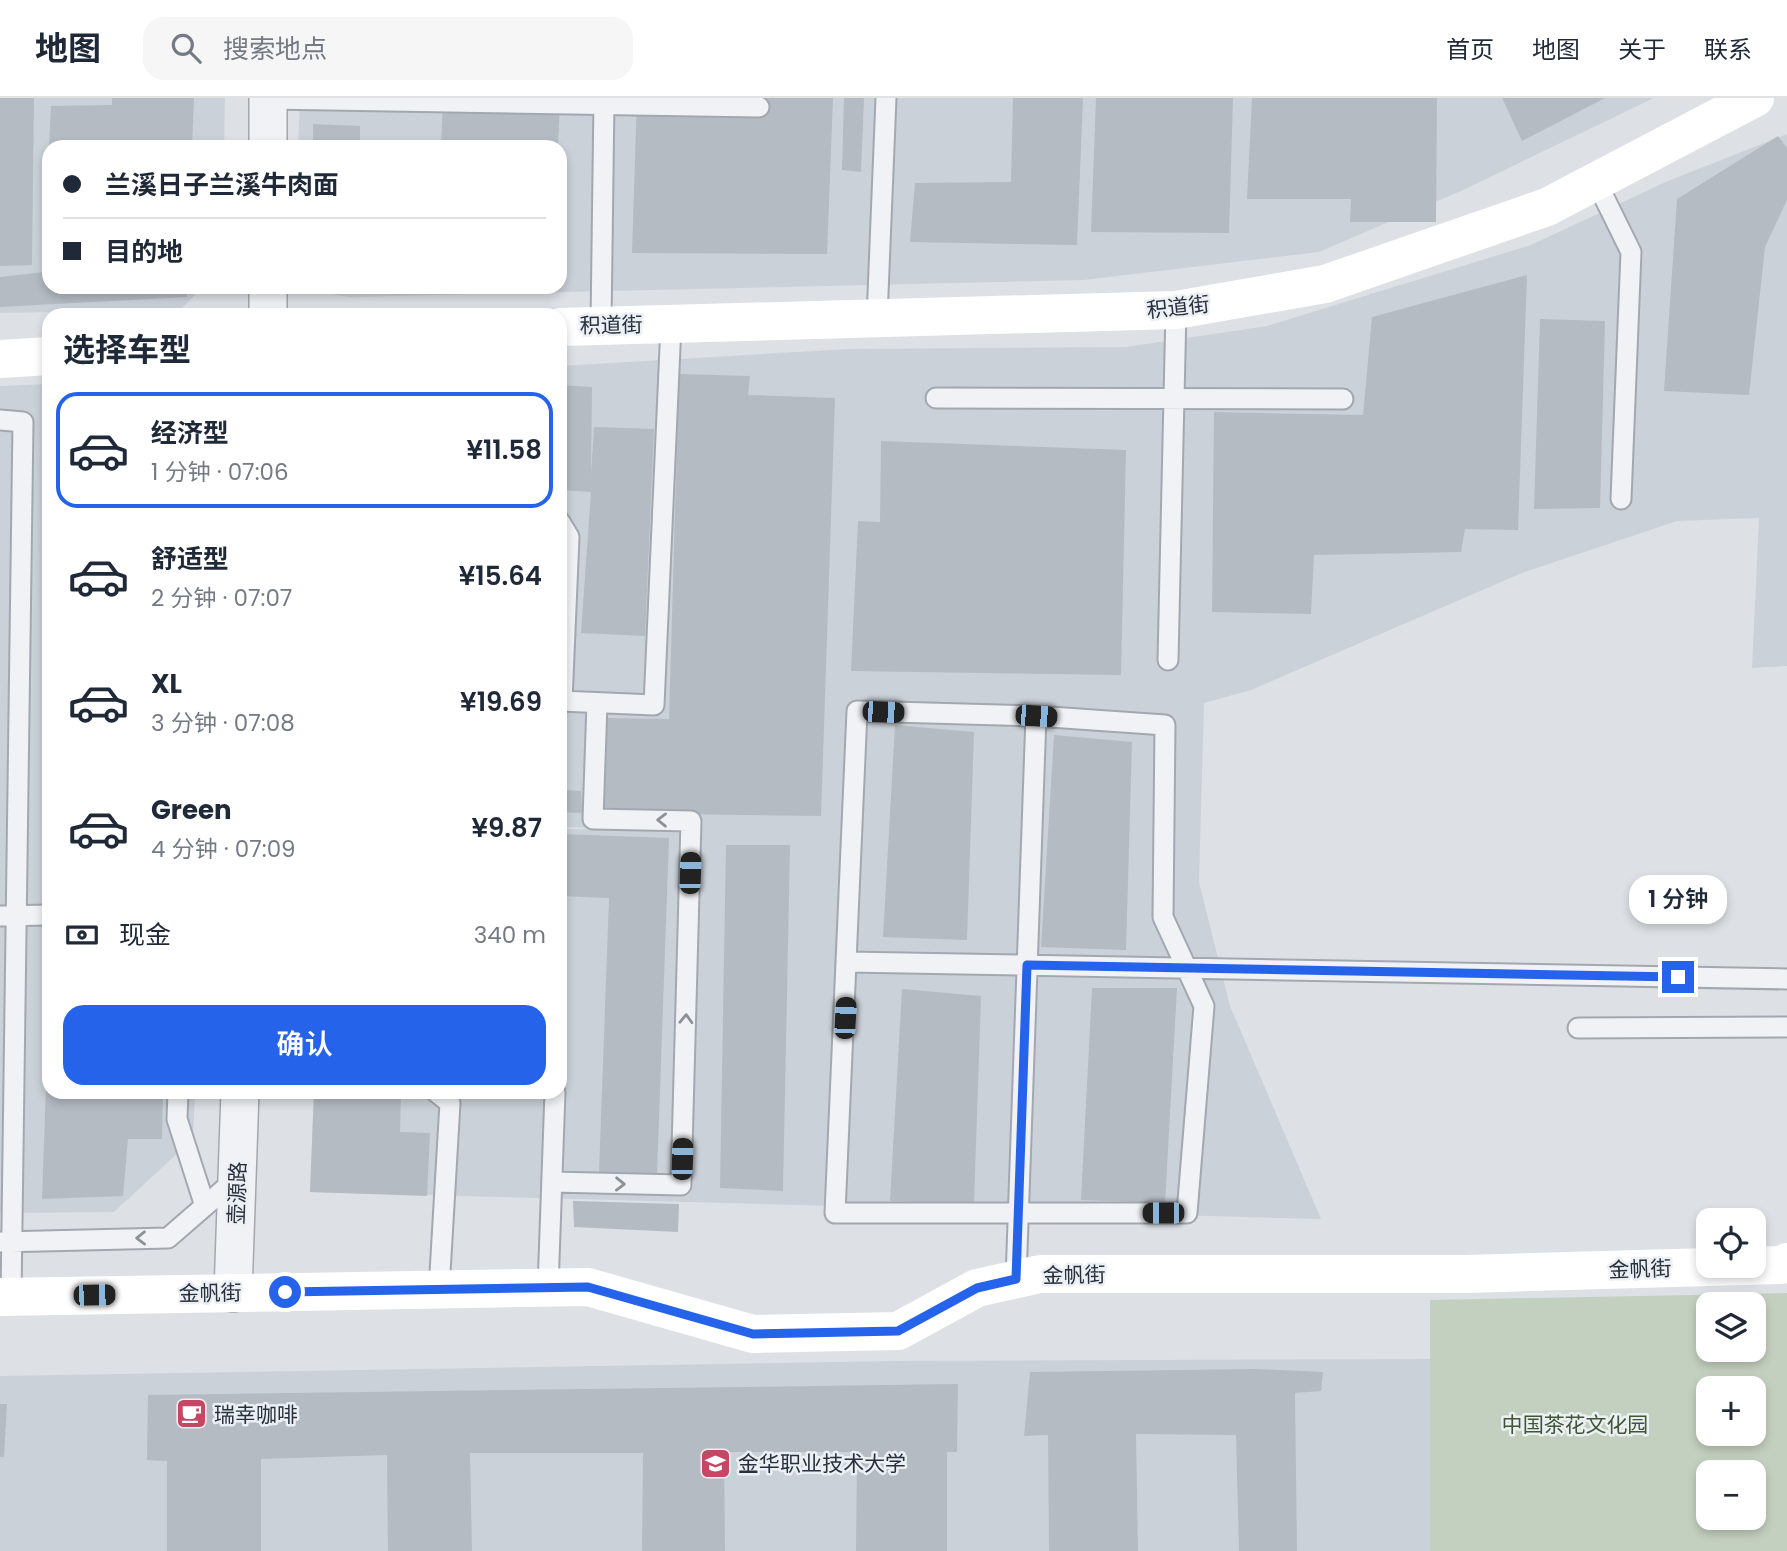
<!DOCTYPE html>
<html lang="zh">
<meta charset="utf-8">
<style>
body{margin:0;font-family:Poppins,"Noto Sans SC",sans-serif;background:#f6f6f7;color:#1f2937;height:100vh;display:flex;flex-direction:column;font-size:26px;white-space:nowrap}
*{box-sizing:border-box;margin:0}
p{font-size:23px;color:#747a83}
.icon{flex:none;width:38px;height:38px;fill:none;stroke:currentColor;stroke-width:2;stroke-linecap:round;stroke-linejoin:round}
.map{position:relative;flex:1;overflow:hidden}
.details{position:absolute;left:42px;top:210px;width:525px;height:791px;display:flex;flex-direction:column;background:#fff;border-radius:21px;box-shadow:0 4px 10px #0003}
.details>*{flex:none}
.top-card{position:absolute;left:42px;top:42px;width:525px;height:154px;border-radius:21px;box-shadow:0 4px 10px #0003;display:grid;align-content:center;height:154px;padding:0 21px;background:#fff}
.buttons{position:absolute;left:1696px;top:1110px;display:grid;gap:14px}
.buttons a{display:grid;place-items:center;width:70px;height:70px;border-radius:14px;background:#fff;box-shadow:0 4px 10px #0003;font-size:35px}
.end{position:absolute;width:32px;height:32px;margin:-16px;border:9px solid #2563eb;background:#fff;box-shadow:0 0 0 4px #fff}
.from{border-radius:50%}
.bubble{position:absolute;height:49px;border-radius:21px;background:#fff;box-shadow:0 4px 10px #0003;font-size:23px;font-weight:600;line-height:49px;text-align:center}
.car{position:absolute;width:21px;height:42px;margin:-21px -10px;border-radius:9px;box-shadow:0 0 5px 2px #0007;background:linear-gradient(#222 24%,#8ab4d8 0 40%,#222 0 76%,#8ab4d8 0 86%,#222 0)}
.top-card b{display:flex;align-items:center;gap:24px;height:66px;font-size:26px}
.top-card b+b{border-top:2px solid #e0e1e3}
.top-card i{width:18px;height:18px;background:#1f2937}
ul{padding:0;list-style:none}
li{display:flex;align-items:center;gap:21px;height:116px;margin:0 14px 10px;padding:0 7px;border:4px solid transparent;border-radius:21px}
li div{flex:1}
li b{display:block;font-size:26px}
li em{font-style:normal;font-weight:600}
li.on{border-color:#2563eb}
li>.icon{width:63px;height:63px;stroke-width:1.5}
h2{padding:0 21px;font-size:32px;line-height:84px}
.pay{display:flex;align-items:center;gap:18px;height:77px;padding:0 21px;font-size:26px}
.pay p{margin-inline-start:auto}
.action{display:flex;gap:14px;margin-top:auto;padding:14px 21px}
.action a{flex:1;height:80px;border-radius:21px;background:#2563eb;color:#fff;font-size:28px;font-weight:600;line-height:80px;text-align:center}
header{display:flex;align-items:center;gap:42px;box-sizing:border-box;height:98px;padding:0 35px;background:#fff;border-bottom:2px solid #e0e1e3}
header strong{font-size:33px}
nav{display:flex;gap:38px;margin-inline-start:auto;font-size:24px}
.search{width:490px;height:63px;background:#f6f6f7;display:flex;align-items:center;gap:18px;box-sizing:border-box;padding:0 24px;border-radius:21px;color:#747a83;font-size:26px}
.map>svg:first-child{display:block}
.built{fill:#cbd1d8}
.green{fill:#c4d0bf;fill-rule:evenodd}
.building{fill:#b5bbc3}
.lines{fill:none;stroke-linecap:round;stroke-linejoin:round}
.lane-casing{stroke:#a3a8b0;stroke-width:23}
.street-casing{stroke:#a3a8b0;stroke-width:40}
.lane{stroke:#f0f2f5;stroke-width:19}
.street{stroke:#f0f2f5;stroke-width:37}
.secondary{stroke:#fff;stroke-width:38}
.oneway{stroke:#8c9198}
.route{stroke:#2563eb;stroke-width:9}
.labels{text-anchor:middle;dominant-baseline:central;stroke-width:5;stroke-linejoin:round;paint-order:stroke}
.street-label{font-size:21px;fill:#27303c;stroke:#ecf0f4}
.poi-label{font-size:21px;fill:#27303c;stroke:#ecf0f4;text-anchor:start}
.park-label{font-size:21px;fill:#3e5735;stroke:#ecf0f4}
</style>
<header>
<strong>地图</strong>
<div class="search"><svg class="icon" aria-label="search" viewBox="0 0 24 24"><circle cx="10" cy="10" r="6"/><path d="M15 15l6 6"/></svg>搜索地点</div>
<nav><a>首页</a><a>地图</a><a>关于</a><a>联系</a></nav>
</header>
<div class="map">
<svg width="1787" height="1453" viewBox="0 0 1787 1453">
<rect width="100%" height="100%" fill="#dde1e6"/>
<path class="built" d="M0,0H225L224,49H49V189H203L180,212L0,215Z
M300,0H1654L1463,92L1319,154L1084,182L349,199L319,194L311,189H560V49H298Z
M1787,36V568L1752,570L1759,420L1677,423L1522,475L1251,592L1204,605L1199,784L1230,908L1321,1121L310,1094L314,994H560V731L694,732L560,729V268L849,251L1126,249L1267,228L1531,147L1668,83Z
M49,286V994H195L193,1041L114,1114L0,1115V288Z
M1430,1261V1453H0V1278L896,1263Z"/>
<path class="green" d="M1787,1195V1453H1430V1202ZM1708,1206H1754V1251H1708ZM1708,1290H1754V1335H1708ZM1708,1374H1754V1419H1708Z"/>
<path class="building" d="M0,0H34L32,167L0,168Z
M112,0H194L192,49H49L51,8L112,7Z
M443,0H560L558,49H441Z
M637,0H833L827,156L632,155Z
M844,0H864L861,74L842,72Z
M1013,0H1083L1077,147L910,144L915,85L1011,84Z
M1096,0H1233L1229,135L1091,134Z
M1252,0H1437L1436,124H1350L1351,101H1247Z
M1502,0H1605L1522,43Z
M313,26L360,28V49H313Z
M1778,38L1787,50V102L1765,149L1749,297L1664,293L1677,101Z
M44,110H49V189H187V199L0,209V179L44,174Z
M1527,177L1518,432L1465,431L1461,454L1314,457L1311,516L1212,514L1214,314L1363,317L1372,219Z
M1540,221L1605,223L1600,410L1534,411Z
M679,276L750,278L748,297L835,300L821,718L596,715L603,620L669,621Z
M560,287L592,289L591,378L594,329L654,331L645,538L581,535L591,394L560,392Z
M881,343L1126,352L1121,577L851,573L858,423L880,424Z
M895,627L974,634L967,842L883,839Z
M1054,637L1132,644L1126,852L1041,849Z
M560,692L581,693L582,715L560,714Z
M560,736L669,740L657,1077L599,1075L609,800L560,798Z
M726,747H790L783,1093L720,1090Z
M1092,890H1177L1165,1105L1081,1102Z
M902,891L981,898L974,1106L890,1103Z
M47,960L49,994H163L162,1041H128L123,1098L42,1101Z
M314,994H401L400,1034L430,1035L427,1098L310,1094Z
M573,1103L679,1106L678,1134L574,1129Z
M1257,1271L1323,1274L1321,1293L1295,1295L1297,1453H1239L1236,1337L1136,1336L1138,1453H1049L1048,1337L1024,1338L1030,1274Z
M958,1286L957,1354H947V1453H856L857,1354H724L725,1453H642L643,1355H470L472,1453H388L387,1357L261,1361V1453H167V1363L147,1362L148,1297Z
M0,1306H7L4,1359H0Z"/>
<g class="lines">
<defs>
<path id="lane" d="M268,1L759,9
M1596,83L1631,154L1621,401
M877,220L886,0
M601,226L604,0
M936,300L1343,301
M0,322L23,324L11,1199
M560,424L569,439L562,603
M1168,562L1176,212
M560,603L654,607L671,227
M857,613L1036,618L1165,627L1163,819L1204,908L1187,1115H835Z
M0,818L49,817
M848,864L1787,881
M1578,930L1787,929
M178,994L177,1021L205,1108
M436,994L450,1005L439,1192
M552,1084L681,1087L691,723L593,721L597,605
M1,1144L168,1140L236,1081
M1016,1181L1036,618
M548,1190L555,994"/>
<path id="street" d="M268,0V49
M268,189V217
M233,1195L240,994"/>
</defs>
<use href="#lane" class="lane-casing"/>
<use href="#street" class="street-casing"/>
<use href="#lane" class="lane"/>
<use href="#street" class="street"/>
<path class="secondary" d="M560,229L1176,212L1325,186L1547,109L1755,0
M0,261L49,258
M0,1199L588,1189L753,1236L898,1233L977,1190L1040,1176H1465L1781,1167L1787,1164"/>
</g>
<defs><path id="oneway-chevron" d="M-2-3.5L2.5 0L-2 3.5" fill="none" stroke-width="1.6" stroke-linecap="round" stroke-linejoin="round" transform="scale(1.75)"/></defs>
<g class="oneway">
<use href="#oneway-chevron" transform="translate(662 722) rotate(-179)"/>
<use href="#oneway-chevron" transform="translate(686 921) rotate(-88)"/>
<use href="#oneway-chevron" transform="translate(620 1086) rotate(1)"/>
<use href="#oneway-chevron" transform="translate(141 1140) rotate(179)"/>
</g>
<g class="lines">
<path class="route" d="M285,1194L588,1189L753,1236L801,1235L898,1233L977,1190L1016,1181L1027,867L1678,879"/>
</g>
<defs>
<symbol id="cafe-square" viewBox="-11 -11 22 22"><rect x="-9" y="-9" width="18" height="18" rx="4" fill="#c74663" stroke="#ecf0f4"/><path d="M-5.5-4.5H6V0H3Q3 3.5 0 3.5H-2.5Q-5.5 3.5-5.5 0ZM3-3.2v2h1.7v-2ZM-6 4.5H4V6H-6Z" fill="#fff"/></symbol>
<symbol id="university-square" viewBox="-11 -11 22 22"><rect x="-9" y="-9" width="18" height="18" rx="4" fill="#c74663" stroke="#ecf0f4"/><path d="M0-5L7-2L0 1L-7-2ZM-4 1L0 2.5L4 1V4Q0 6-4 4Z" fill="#fff"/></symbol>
</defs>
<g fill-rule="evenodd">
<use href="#cafe-square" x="174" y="1298" width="35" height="35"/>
<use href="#university-square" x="698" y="1348" width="35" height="35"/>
</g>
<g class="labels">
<g class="street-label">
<text transform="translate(1178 209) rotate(-6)">积道街</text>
<text transform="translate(611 227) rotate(-1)">积道街</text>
<text transform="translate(237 1095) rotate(-88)">壶源路</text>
<text transform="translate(1640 1171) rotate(-2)">金帆街</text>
<text transform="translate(1074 1177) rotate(-1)">金帆街</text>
<text transform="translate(210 1195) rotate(-1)">金帆街</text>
</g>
<g class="poi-label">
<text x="214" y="1316">瑞幸咖啡</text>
<text x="738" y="1365">金华职业技术大学</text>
</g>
<g class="park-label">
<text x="1575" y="1326">中国茶花文化园</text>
</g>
</g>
</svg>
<div class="buttons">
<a><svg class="icon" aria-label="locate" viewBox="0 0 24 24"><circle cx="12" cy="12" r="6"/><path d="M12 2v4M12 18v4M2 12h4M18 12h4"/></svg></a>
<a><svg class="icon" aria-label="layers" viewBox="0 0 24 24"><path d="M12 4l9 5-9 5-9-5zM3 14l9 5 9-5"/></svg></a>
<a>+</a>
<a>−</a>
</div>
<i class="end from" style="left:285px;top:1194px"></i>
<i class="end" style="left:1678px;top:879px"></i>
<div class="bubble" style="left:1629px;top:777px;width:98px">1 分钟</div>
<i class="car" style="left:883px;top:614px;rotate:92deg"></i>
<i class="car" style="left:1036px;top:618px;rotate:94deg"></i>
<i class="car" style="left:690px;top:775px;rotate:2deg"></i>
<i class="car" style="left:845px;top:920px;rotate:3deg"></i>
<i class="car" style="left:682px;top:1061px;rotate:2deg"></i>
<i class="car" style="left:1163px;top:1115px;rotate:270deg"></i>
<i class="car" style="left:94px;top:1197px;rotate:89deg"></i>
<div class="top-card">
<b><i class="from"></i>兰溪日子兰溪牛肉面</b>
<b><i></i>目的地</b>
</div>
<section class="details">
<h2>选择车型</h2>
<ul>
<li class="on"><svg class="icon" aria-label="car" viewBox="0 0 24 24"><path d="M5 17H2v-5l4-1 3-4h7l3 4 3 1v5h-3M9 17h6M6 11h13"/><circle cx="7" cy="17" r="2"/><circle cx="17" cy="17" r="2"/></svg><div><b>经济型</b><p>1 分钟 · 07:06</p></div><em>¥11.58</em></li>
<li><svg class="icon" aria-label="car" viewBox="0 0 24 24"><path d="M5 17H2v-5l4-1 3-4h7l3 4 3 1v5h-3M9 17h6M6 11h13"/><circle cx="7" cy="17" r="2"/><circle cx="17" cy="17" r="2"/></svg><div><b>舒适型</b><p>2 分钟 · 07:07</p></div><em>¥15.64</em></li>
<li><svg class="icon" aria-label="car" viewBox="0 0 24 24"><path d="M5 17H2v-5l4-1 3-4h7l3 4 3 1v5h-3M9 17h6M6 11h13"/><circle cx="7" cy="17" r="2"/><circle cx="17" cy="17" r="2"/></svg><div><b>XL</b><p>3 分钟 · 07:08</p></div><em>¥19.69</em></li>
<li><svg class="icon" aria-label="car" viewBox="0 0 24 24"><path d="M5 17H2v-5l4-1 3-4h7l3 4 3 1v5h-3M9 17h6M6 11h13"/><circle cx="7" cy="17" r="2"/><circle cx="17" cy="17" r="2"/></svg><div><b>Green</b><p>4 分钟 · 07:09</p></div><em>¥9.87</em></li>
</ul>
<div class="pay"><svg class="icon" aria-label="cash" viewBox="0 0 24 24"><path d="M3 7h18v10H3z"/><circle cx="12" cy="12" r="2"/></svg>现金<p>340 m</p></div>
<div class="action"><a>确认</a></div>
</section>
</div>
